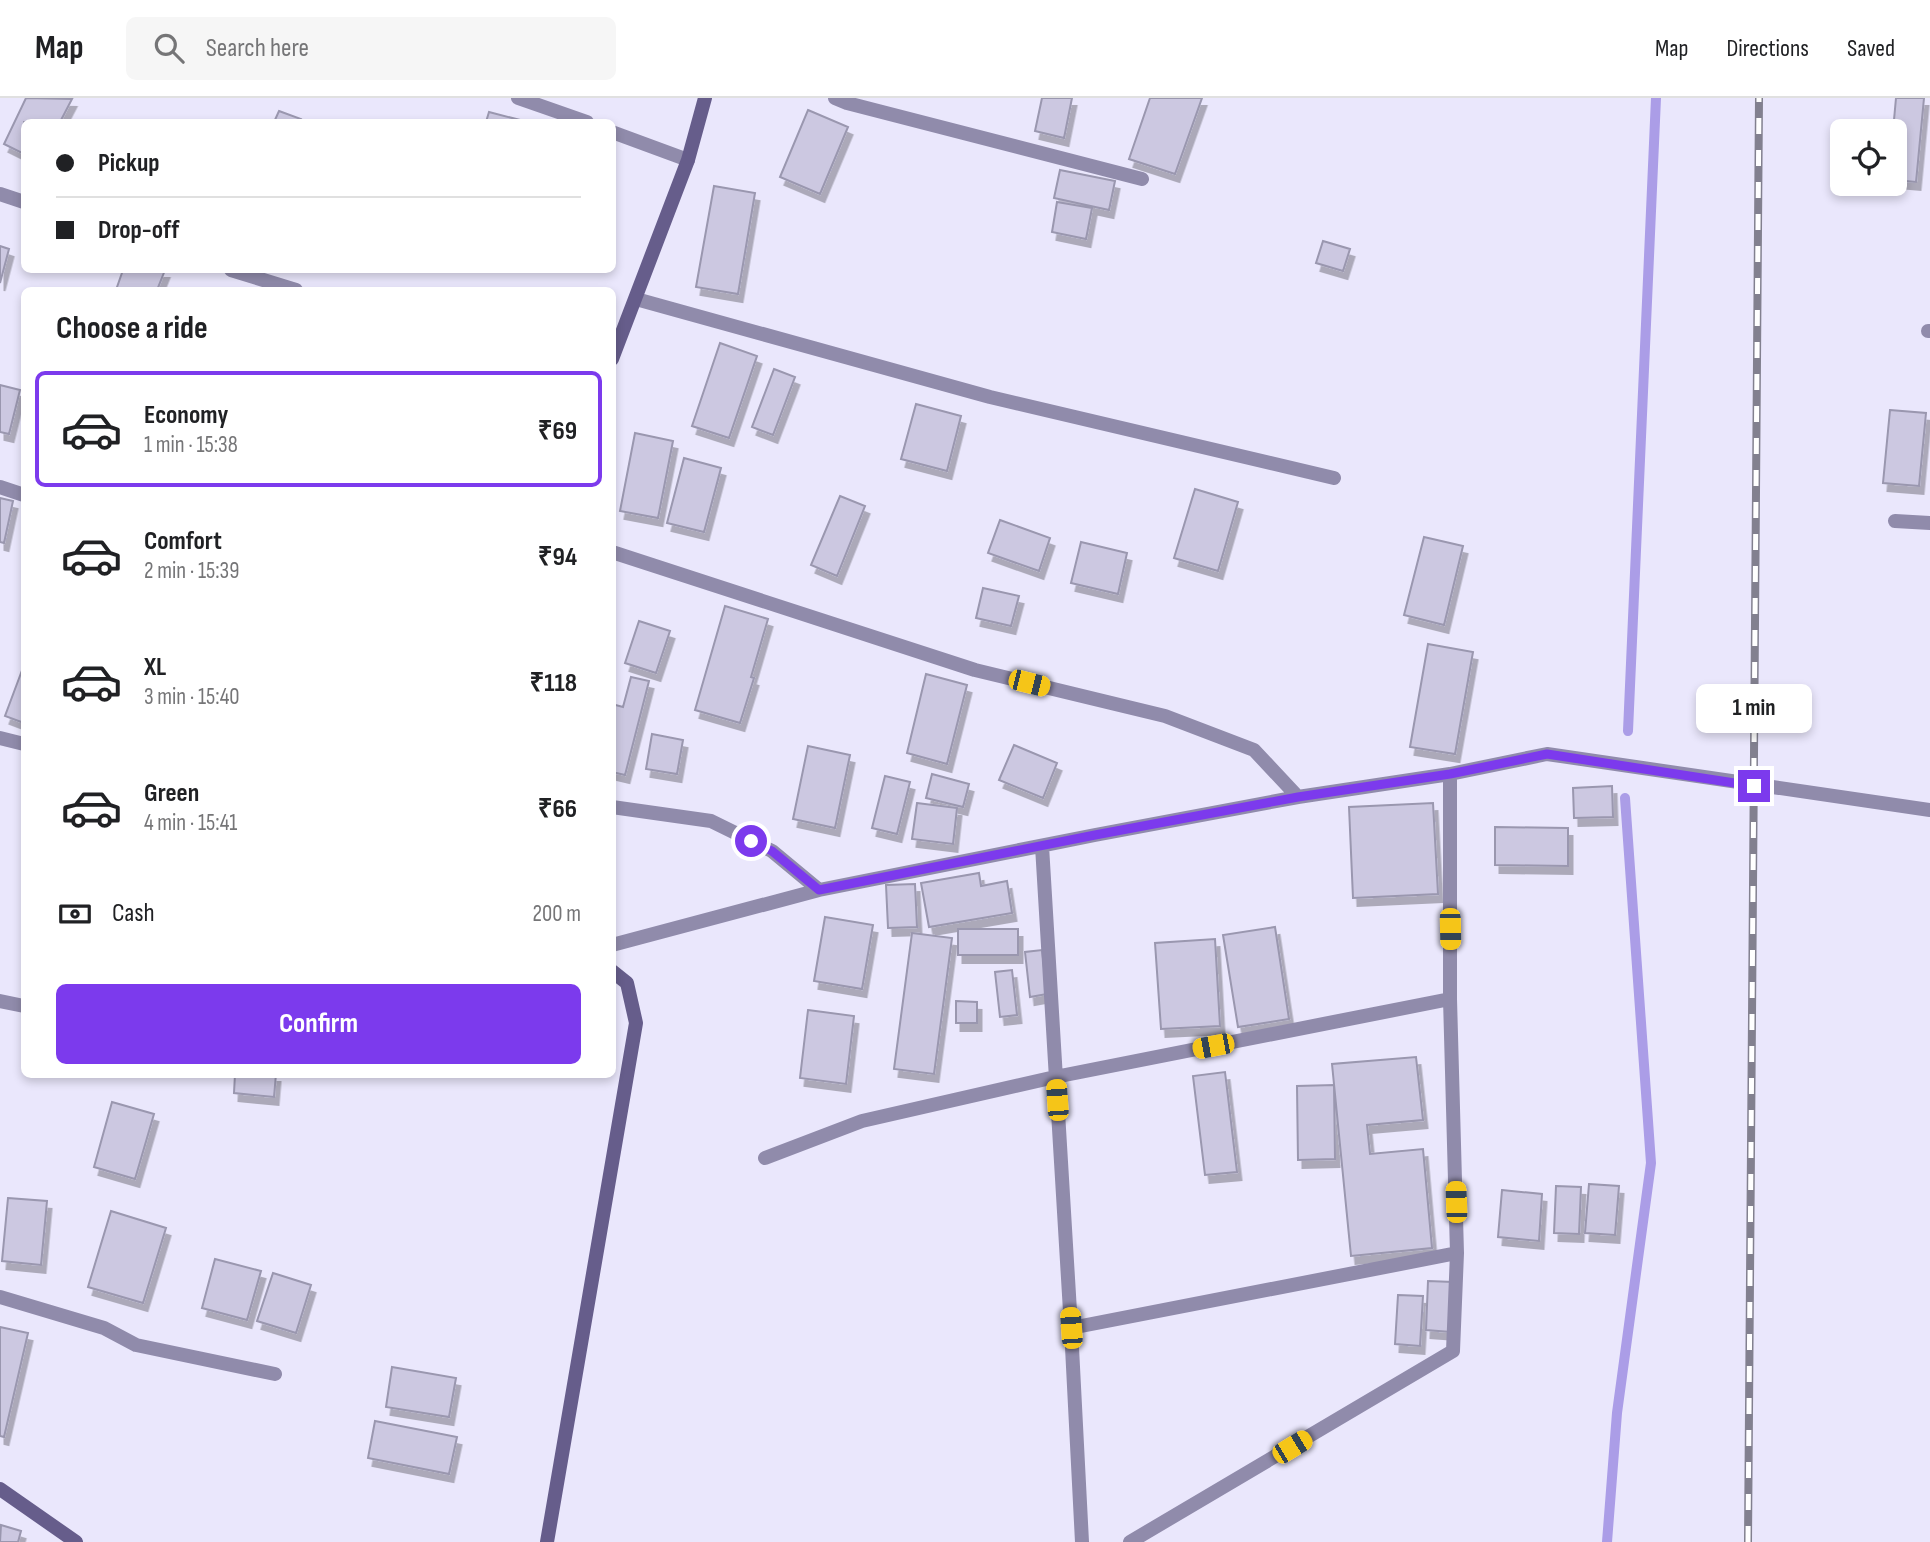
<!DOCTYPE html>
<meta charset="utf-8">
<style>
body{margin:0;font-family:"Sofia Sans Condensed",sans-serif;background:#f6f6f6;color:#202124;height:100vh;display:flex;flex-direction:column;font-size:26px;white-space:nowrap}
*{box-sizing:border-box;margin:0}
p{font-size:23px;color:#757577}
.icon{flex:none;width:38px;height:38px;fill:none;stroke:currentColor;stroke-width:2;stroke-linecap:round;stroke-linejoin:round}
.map{position:relative;flex:1;overflow:hidden}
.side{position:absolute;left:21px;top:189px;width:595px;height:791px;display:flex;flex-direction:column;background:#fff;border-radius:10px;box-shadow:0 4px 10px #0003}
.side>*{flex:none}
.hud{position:absolute;left:21px;top:21px;width:595px;height:154px;border-radius:10px;box-shadow:0 4px 10px #0003;display:grid;align-content:center;height:154px;padding:0 35px;background:#fff}
.buttons{position:absolute;left:1830px;top:21px;display:grid;gap:14px}
.buttons a{display:grid;place-items:center;width:77px;height:77px;border-radius:10px;background:#fff;box-shadow:0 4px 10px #0003;font-size:35px}
.end{position:absolute;width:32px;height:32px;margin:-16px;border:9px solid #7c3aed;background:#fff;box-shadow:0 0 0 4px #fff}
.from{border-radius:50%}
.bubble{position:absolute;height:49px;border-radius:10px;background:#fff;box-shadow:0 4px 10px #0003;font-size:23px;font-weight:700;line-height:49px;text-align:center}
.car{position:absolute;width:21px;height:42px;margin:-21px -10px;border-radius:9px;box-shadow:0 0 5px 2px #0007;background:linear-gradient(#f5c518 24%,#345 0 40%,#f5c518 0 76%,#345 0 86%,#f5c518 0)}
.hud b{display:flex;align-items:center;gap:24px;height:66px;font-size:26px}
.hud b+b{border-top:2px solid #e0e0e0}
.hud i{width:18px;height:18px;background:#202124}
ul{padding:0;list-style:none}
li{display:flex;align-items:center;gap:21px;height:116px;margin:0 14px 10px;padding:0 21px;border:4px solid transparent;border-radius:10px}
li div{flex:1}
li b{display:block;font-size:26px}
li em{font-style:normal;font-weight:700}
li.on{border-color:#7c3aed}
li>.icon{width:63px;height:63px;stroke-width:1.5}
h2{padding:0 35px;font-size:32px;line-height:84px}
.pay{display:flex;align-items:center;gap:18px;height:77px;padding:0 35px;font-size:26px}
.pay p{margin-inline-start:auto}
.primary-button{display:flex;gap:14px;margin-top:auto;padding:14px 35px}
.primary-button a{flex:1;height:80px;border-radius:10px;background:#7c3aed;color:#fff;font-size:28px;font-weight:700;line-height:80px;text-align:center}
header{display:flex;align-items:center;gap:42px;box-sizing:border-box;height:98px;padding:0 35px;background:#fff;border-bottom:2px solid #e0e0e0}
header strong{font-size:33px}
nav{display:flex;gap:38px;margin-inline-start:auto;font-size:24px}
.search{width:490px;height:63px;background:#f6f6f6;display:flex;align-items:center;gap:18px;box-sizing:border-box;padding:0 24px;border-radius:10px;color:#757577;font-size:26px}
.map>svg:first-child{display:block}
.lines{fill:none;stroke-linecap:round;stroke-linejoin:round}
.stream{stroke:#ab9de7;stroke-width:10}
.building{fill:#ccc8e1;stroke:#9a97af;stroke-width:2;filter:url(#shadow)}
.street{stroke:#908bab;stroke-width:14}
.secondary{stroke:#665d8b;stroke-width:14}
.rail-casing{stroke:#82808f;stroke-width:8}
.rail{stroke:#fff;stroke-width:5;stroke-dasharray:16;stroke-linecap:butt}
.route{stroke:#7c3aed;stroke-width:9}
</style>
<header>
<strong>Map</strong>
<div class="search"><svg class="icon" aria-label="search" viewBox="0 0 24 24"><circle cx="10" cy="10" r="6"/><path d="M15 15l6 6"/></svg>Search here</div>
<nav><a>Map</a><a>Directions</a><a>Saved</a></nav>
</header>
<div class="map">
<svg width="1930" height="1444" viewBox="0 0 1930 1444">
<defs>
<filter id="shadow"><feDropShadow dx="4.5" dy="8" stdDeviation="0" flood-color="#0004"/></filter>
</defs>
<rect width="100%" height="100%" fill="#eae7fc"/>
<g class="lines">
<path class="stream" d="M1628,633L1656,0
M1607,1444L1617,1315L1651,1065L1625,700"/>
</g>
<path class="building" d="M26,0L72,1L60,24H24V56L4,46Z
M1042,0H1072L1064,40L1035,33Z
M1150,0H1202L1175,76L1129,61Z
M1896,0H1924L1916,84L1895,82V33H1893Z
M808,12L848,29L820,96L780,79Z
M279,13L301,21L300,24H274Z
M489,14L520,22L519,24H486Z
M1060,72L1115,83L1109,112L1054,100Z
M714,88L755,95L738,196L696,189Z
M1057,104L1092,110L1086,141L1052,134Z
M1323,143L1350,151L1343,173L1316,165Z
M0,148L9,151L0,185Z
M123,172H165L157,192H116Z
M720,245L757,258L729,340L692,328Z
M774,271L795,279L773,337L752,329Z
M0,287L20,292L9,336L0,334Z
M916,306L961,318L947,373L901,361Z
M1890,312L1926,315L1919,388L1883,385Z
M635,335L673,343L658,420L620,413Z
M684,360L721,370L704,434L667,425Z
M1195,391L1238,404L1218,473L1174,460Z
M840,398L865,408L837,478L811,467Z
M0,400L13,403L4,445L0,444Z
M1000,422L1050,440L1039,473L988,455Z
M1424,439L1463,448L1444,527L1404,517Z
M1081,444L1127,455L1118,496L1071,485Z
M983,490L1019,498L1011,528L976,520Z
M725,508L768,521L751,579L754,580L740,625L695,612Z
M639,523L670,533L656,575L625,565Z
M1428,546L1473,554L1455,656L1410,649Z
M24,567V625L5,618Z
M926,576L967,587L947,666L907,655Z
M631,579L649,583L625,677L612,674V606L623,609Z
M652,636L683,642L677,676L646,671Z
M1014,647L1057,665L1043,700L999,682Z
M808,648L850,657L835,730L793,721Z
M932,676L969,686L963,709L926,700Z
M885,678L910,684L897,736L872,730Z
M1612,688L1613,719L1574,720L1573,690Z
M917,705L957,710L953,746L912,741Z
M1433,705L1438,796L1353,800L1349,709Z
M1495,729L1568,730V768L1495,767Z
M979,775L981,788L1007,783L1012,815L929,829L921,785Z
M915,786L917,829L888,830L886,787Z
M825,819L873,827L862,891L814,883Z
M1275,829L1289,921L1238,929L1223,837Z
M958,831H1018V857H958Z
M912,835L952,840L934,976L894,971Z
M1215,841L1220,928L1161,931L1155,845Z
M1042,852L1047,896L1030,899L1025,854Z
M1012,872L1017,917L1000,919L995,874Z
M956,903L977,904V925H956Z
M808,912L854,918L846,986L800,980Z
M1416,959L1423,1022L1367,1027L1370,1056L1423,1051L1432,1150L1351,1158L1332,966Z
M1225,974L1237,1074L1205,1077L1193,978Z
M235,976H276L274,999L234,995Z
M1334,987L1335,1061L1298,1062L1297,988Z
M112,1004L154,1016L135,1081L94,1069Z
M1589,1086L1619,1088L1615,1137L1585,1135Z
M1556,1088L1581,1089L1579,1136L1554,1135Z
M1502,1092L1542,1096L1539,1143L1498,1139Z
M8,1100L47,1103L41,1167L2,1163Z
M111,1113L166,1130L143,1205L88,1189Z
M215,1161L261,1173L247,1222L202,1210Z
M273,1175L311,1187L296,1235L257,1223Z
M1428,1183L1453,1184L1451,1234L1426,1232Z
M1398,1197L1423,1198L1420,1248L1395,1246Z
M0,1229L28,1235L4,1339L0,1338Z
M392,1269L456,1280L449,1319L386,1309Z
M375,1323L457,1339L449,1376L368,1360Z
M1,1427L21,1433L18,1444H0Z"/>
<g class="lines">
<path class="street" d="M518,0L587,24
M835,0L847,5L1142,81
M612,34L688,62
M0,96L24,104
M231,172L296,192
M636,201L990,299L1334,380
M1928,233H1930
M0,389L24,397
M1895,423L1930,425
M612,454L975,572L1165,618L1254,652L1298,699
M0,640L24,646
M612,709L711,723L772,753L819,792L612,847
M1042,748L1071,1230L1457,1155L1450,901V676
M819,792L1095,737L1298,699L1450,676L1547,656L1930,712
M0,903L24,908
M765,1060L862,1023L1055,979L1450,901
M0,1199L104,1230L136,1247L275,1276
M1071,1230L1082,1444
M1130,1444L1453,1253L1457,1155"/>
<path class="secondary" d="M612,261L688,62L705,0
M0,1391L76,1444
M547,1444L636,925L627,885L612,873"/>
<defs>
<path id="rail" d="M1748,1444L1759,0"/>
</defs>
<use href="#rail" class="rail-casing"/>
<use href="#rail" class="rail"/>
</g>
<g class="lines">
<path class="route" d="M751,743L772,753L819,792L1095,737L1298,699L1450,676L1547,656L1754,688"/>
</g>
</svg>
<div class="buttons">
<a><svg class="icon" aria-label="locate" viewBox="0 0 24 24"><circle cx="12" cy="12" r="6"/><path d="M12 2v4M12 18v4M2 12h4M18 12h4"/></svg></a>
</div>
<i class="end from" style="left:751px;top:743px"></i>
<i class="end" style="left:1754px;top:688px"></i>
<div class="bubble" style="left:1696px;top:586px;width:116px">1 min</div>
<i class="car" style="left:1029px;top:585px;rotate:104deg"></i>
<i class="car" style="left:1450px;top:831px;rotate:179deg"></i>
<i class="car" style="left:1213px;top:948px;rotate:259deg"></i>
<i class="car" style="left:1057px;top:1002px;rotate:356deg"></i>
<i class="car" style="left:1456px;top:1104px;rotate:358deg"></i>
<i class="car" style="left:1071px;top:1230px;rotate:356deg"></i>
<i class="car" style="left:1292px;top:1349px;rotate:59deg"></i>
<div class="hud">
<b><i class="from"></i>Pickup</b>
<b><i></i>Drop-off</b>
</div>
<section class="side">
<h2>Choose a ride</h2>
<ul>
<li class="on"><svg class="icon" aria-label="car" viewBox="0 0 24 24"><path d="M5 17H2v-5l4-1 3-4h7l3 4 3 1v5h-3M9 17h6M6 11h13"/><circle cx="7" cy="17" r="2"/><circle cx="17" cy="17" r="2"/></svg><div><b>Economy</b><p>1 min · 15:38</p></div><em>₹69</em></li>
<li><svg class="icon" aria-label="car" viewBox="0 0 24 24"><path d="M5 17H2v-5l4-1 3-4h7l3 4 3 1v5h-3M9 17h6M6 11h13"/><circle cx="7" cy="17" r="2"/><circle cx="17" cy="17" r="2"/></svg><div><b>Comfort</b><p>2 min · 15:39</p></div><em>₹94</em></li>
<li><svg class="icon" aria-label="car" viewBox="0 0 24 24"><path d="M5 17H2v-5l4-1 3-4h7l3 4 3 1v5h-3M9 17h6M6 11h13"/><circle cx="7" cy="17" r="2"/><circle cx="17" cy="17" r="2"/></svg><div><b>XL</b><p>3 min · 15:40</p></div><em>₹118</em></li>
<li><svg class="icon" aria-label="car" viewBox="0 0 24 24"><path d="M5 17H2v-5l4-1 3-4h7l3 4 3 1v5h-3M9 17h6M6 11h13"/><circle cx="7" cy="17" r="2"/><circle cx="17" cy="17" r="2"/></svg><div><b>Green</b><p>4 min · 15:41</p></div><em>₹66</em></li>
</ul>
<div class="pay"><svg class="icon" aria-label="cash" viewBox="0 0 24 24"><path d="M3 7h18v10H3z"/><circle cx="12" cy="12" r="2"/></svg>Cash<p>200 m</p></div>
<div class="primary-button"><a>Confirm</a></div>
</section>
</div>
